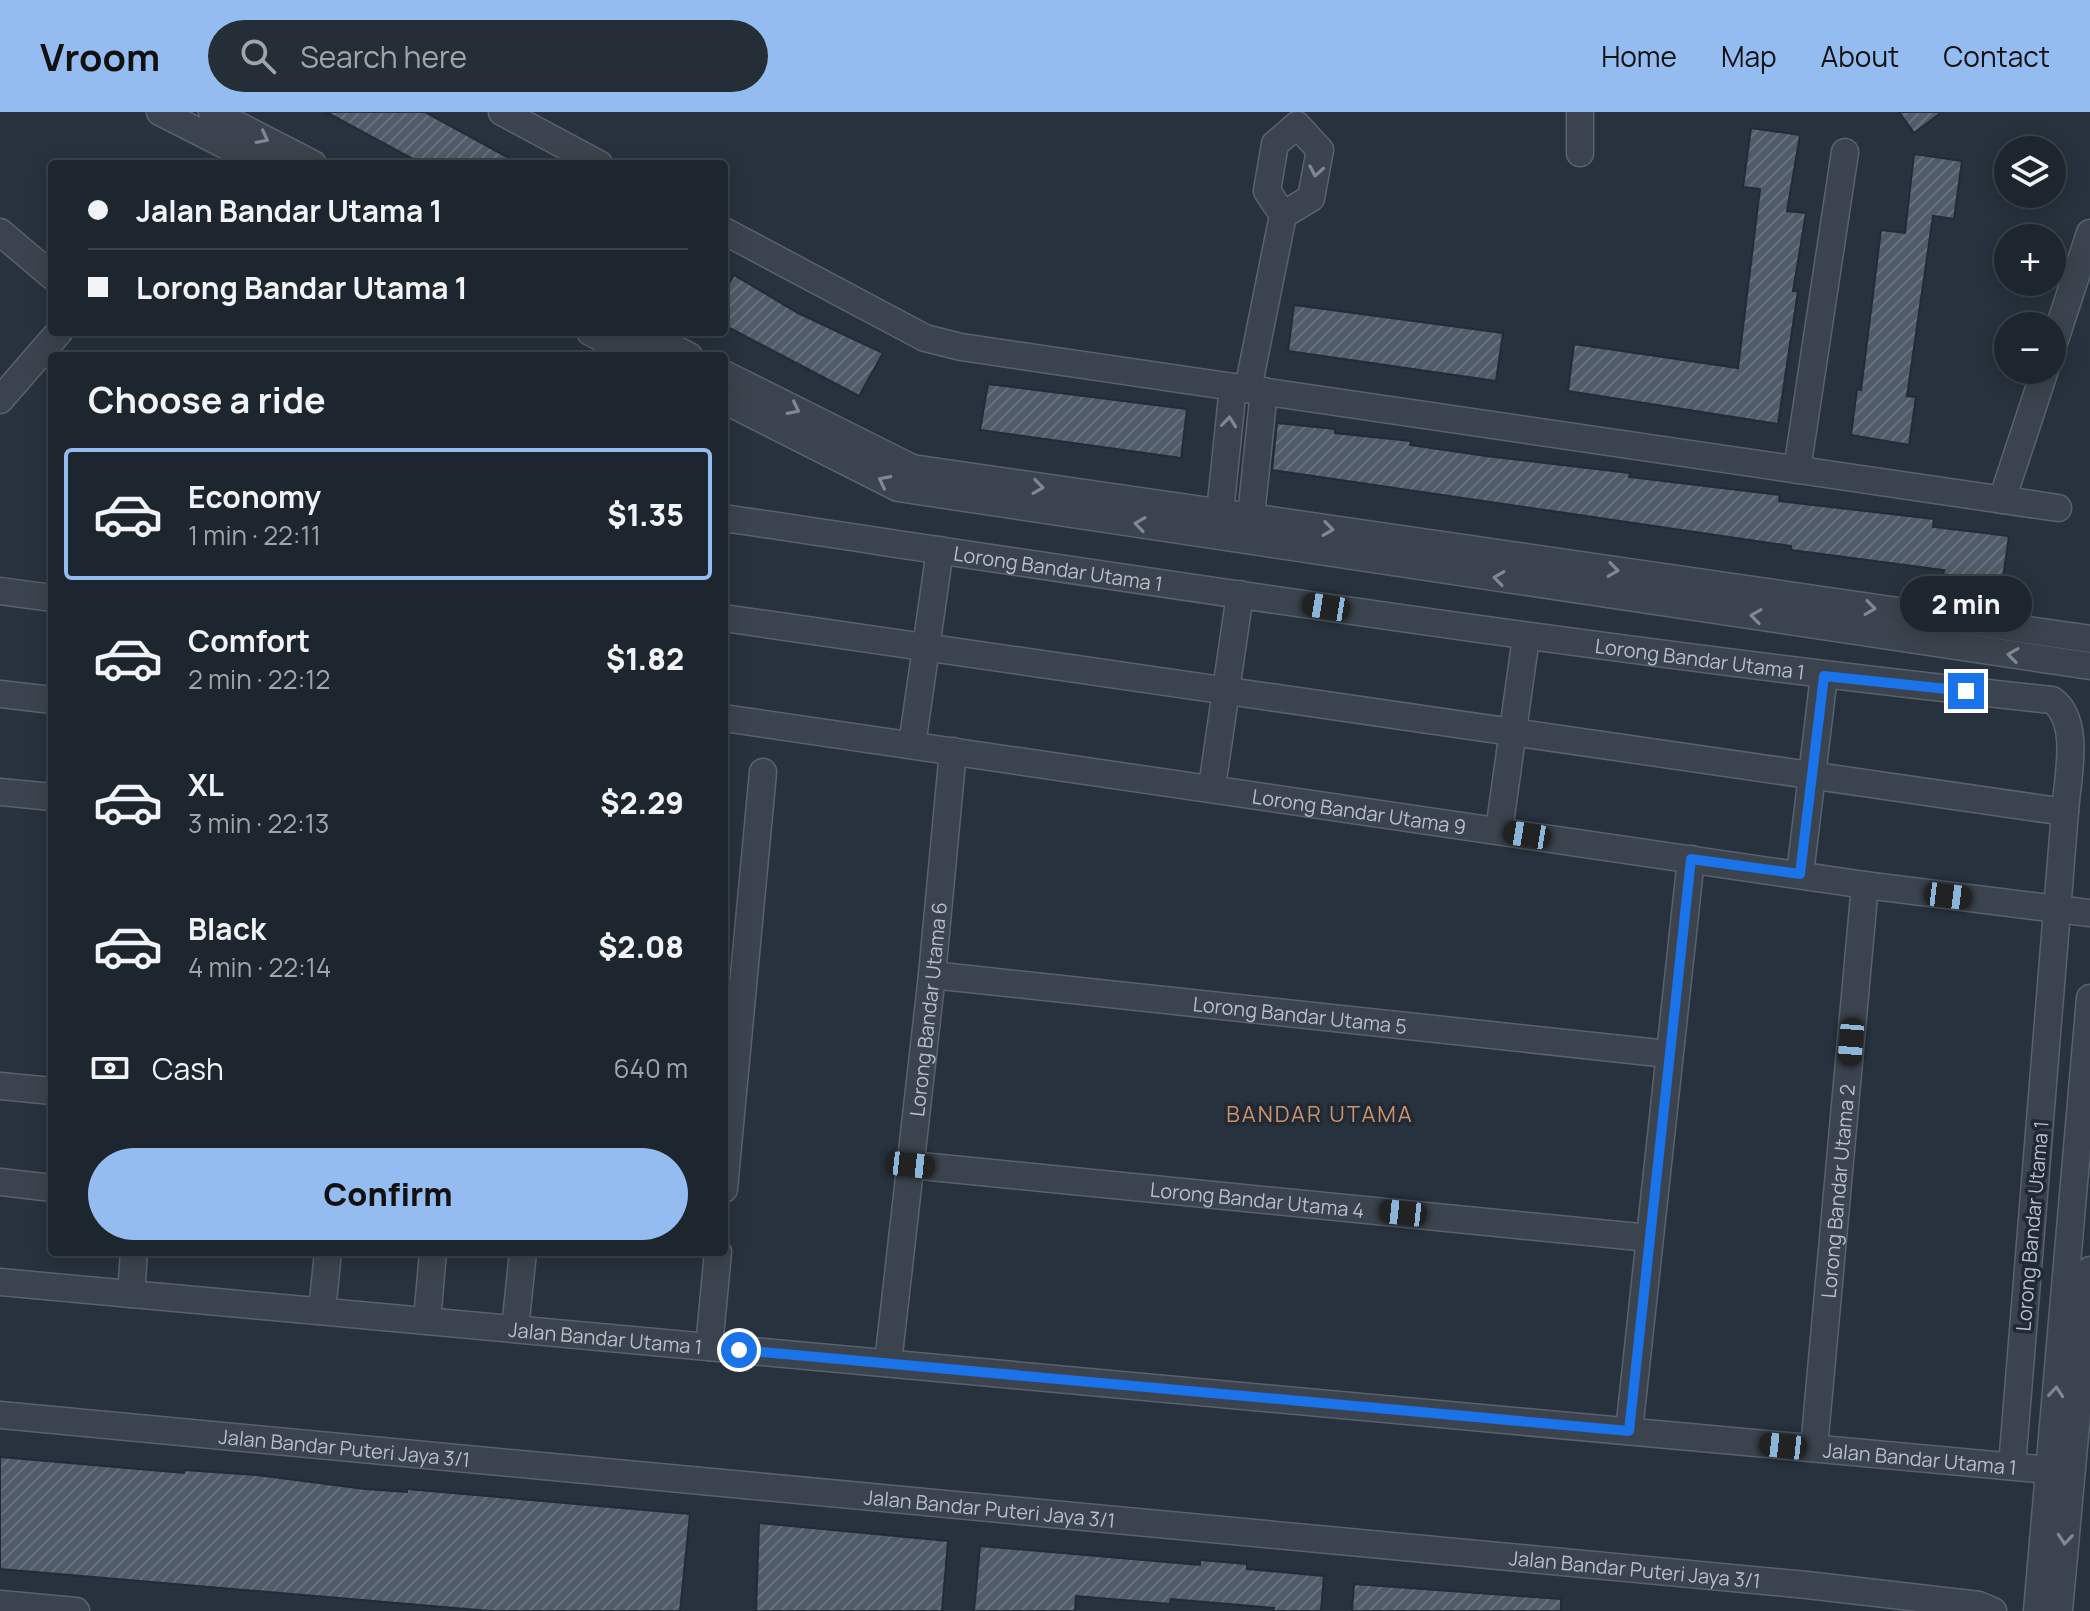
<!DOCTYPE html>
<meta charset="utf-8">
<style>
body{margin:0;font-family:Manrope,sans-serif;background:#252e36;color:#f1f3f6;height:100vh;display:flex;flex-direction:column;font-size:30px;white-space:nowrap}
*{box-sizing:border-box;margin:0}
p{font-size:26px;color:#a0a5aa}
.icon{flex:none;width:44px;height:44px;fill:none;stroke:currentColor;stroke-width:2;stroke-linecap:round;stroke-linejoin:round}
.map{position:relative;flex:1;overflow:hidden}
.sheet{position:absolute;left:48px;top:240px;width:680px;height:904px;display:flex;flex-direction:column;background:#1d262e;border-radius:8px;box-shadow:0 4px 20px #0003,0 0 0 2px #3b434a}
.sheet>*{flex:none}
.guide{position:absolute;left:48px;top:48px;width:680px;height:176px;border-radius:8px;box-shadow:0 4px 20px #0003,0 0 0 2px #3b434a;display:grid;align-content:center;height:176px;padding:0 40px;background:#1d262e}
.controls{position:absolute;left:1994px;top:24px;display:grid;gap:16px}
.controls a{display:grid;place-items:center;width:72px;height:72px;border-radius:50%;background:#1d262e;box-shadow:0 4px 20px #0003,0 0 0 2px #3b434a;font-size:40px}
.end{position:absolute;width:36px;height:36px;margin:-18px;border:10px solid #1a73e8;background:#fff;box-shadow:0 0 0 4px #fff}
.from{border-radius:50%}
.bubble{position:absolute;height:56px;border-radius:28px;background:#1d262e;box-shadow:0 4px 20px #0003,0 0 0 2px #3b434a;font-size:26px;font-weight:800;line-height:56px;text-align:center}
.car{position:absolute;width:24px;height:48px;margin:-24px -12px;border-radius:10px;box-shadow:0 0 6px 2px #0007;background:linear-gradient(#222 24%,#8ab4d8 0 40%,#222 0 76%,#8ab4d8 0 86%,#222 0)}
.guide b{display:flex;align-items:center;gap:28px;height:76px;font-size:30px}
.guide b+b{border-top:2px solid #3b434a}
.guide i{width:20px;height:20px;background:#f1f3f6}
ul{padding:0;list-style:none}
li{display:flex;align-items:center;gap:24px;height:132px;margin:0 16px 12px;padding:0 24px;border:4px solid transparent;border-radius:8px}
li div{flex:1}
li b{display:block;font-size:30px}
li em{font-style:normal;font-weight:800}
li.active{border-color:#94bcf1}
li>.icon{width:72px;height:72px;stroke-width:1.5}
h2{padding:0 40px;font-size:36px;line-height:96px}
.pay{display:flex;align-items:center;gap:20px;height:88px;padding:0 40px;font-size:30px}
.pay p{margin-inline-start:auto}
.cta{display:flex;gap:16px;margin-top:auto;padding:16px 40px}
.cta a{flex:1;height:92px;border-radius:48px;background:#94bcf1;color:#111;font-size:32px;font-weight:800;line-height:92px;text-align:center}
header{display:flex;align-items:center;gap:48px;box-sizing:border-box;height:112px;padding:0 40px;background:#94bcf1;color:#111}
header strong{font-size:38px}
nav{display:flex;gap:44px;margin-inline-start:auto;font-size:28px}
.search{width:560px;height:72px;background:#252e36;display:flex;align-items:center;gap:20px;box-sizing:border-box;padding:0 28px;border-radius:44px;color:#a0a5aa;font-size:30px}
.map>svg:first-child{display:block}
.building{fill:url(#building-hatch);stroke:#222b36;stroke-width:2}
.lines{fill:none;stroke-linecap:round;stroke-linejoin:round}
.minor-casing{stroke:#59626c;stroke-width:29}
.minor{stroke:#3b444e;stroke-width:26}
.oneway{stroke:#7f8892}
.route{stroke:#1a73e8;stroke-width:10}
.labels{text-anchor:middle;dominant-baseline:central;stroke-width:7;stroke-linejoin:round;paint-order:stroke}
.street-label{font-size:20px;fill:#b7bfc9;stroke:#202934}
.neighbourhood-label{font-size:22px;letter-spacing:2px;fill:#cf936c;stroke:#202934}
</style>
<header>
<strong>Vroom</strong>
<div class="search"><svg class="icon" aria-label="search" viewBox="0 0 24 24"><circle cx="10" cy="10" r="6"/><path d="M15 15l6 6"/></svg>Search here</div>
<nav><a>Home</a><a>Map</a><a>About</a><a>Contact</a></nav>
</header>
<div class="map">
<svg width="2090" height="1499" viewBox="0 0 2090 1499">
<defs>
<pattern id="building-hatch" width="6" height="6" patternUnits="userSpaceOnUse" patternTransform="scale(2)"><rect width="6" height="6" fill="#505b69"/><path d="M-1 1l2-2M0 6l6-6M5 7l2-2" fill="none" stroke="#67717d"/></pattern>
</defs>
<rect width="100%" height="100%" fill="#27323e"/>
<path class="building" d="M326,0H425L520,52H422Z
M1899,0H1942L1914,21Z
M1751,16L1800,23L1787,99L1806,101L1793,179H1798L1778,312L1568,279L1574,232L1738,256L1760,77L1743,75Z
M1914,42L1962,49L1954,107L1933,104L1907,284L1916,285L1909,333L1851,323L1857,277L1861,278L1881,118L1905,121Z
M734,163L798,201L883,241L859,284L724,213V180Z
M1294,193L1503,221L1496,269L1288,239Z
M988,272L1187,297L1181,346L980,318Z
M1277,311L1335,317V321L1411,329L1410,333L1486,344L1630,361L1629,365L1780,383L1779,389L1934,407L1933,415L2009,424L2002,472L1943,464L1944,458L1791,438V434L1272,358Z
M0,1345L184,1361V1358L257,1363L365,1377L407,1380V1377L690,1402L680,1499H490L0,1457Z
M759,1411L948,1429L942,1499H756Z
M980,1434L1200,1453V1448L1247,1452V1457L1324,1464L1321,1499H1273L1274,1496L1171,1487L1170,1492L1076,1484L1075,1499H974Z
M1354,1472L1561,1487V1499H1352Z"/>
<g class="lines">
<defs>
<g id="minor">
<path d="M160,0L262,52"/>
<path d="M212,0L313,52"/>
<path d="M502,0L599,52"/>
<path d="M1580,41V0"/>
<path d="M724,119L925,226L961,235L2058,396"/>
<path d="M0,120L52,164"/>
<path d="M590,220L636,244"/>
<path d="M642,220L689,244"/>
<path d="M2052,237L2090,121"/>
<path d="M724,262L912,356L2090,527"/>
<path d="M1248,277L1283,103L1267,79L1275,32L1297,13L1320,38L1311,86L1283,103"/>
<path d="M0,288L59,220"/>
<path d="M724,288L898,376L2090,554"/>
<path d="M1797,358L1845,40"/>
<path d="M2002,388L2045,258"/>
<path id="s1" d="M724,406C1166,472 1608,541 2052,588C2082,609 2067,668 2065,700L2012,1354"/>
<path d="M1218,419L1233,275"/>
<path d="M1249,423L1264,279"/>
<path d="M0,479L52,486"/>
<path d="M724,506L2065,700"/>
<path d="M0,582L52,588"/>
<path id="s2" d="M724,606L1865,773L2090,801"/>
<path d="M912,633L940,438"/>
<path d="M1212,675L1240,482"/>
<path d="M0,680L52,685"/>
<path d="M1499,719L1526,525"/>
<path d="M1800,762L1824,564"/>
<path id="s3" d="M932,863L1668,942"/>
<path d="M0,974L52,979"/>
<path id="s4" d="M911,1053L1649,1126"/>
<path d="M0,1070L52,1076"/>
<path d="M724,1077L763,660"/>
<path id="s5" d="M0,1170L2071,1360"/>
<path d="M131,1182L134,1140"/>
<path d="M322,1199L328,1140"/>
<path d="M427,1209L433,1140"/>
<path d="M515,1217L523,1140"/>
<path d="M709,1235L718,1140"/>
<path id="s6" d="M888,1251L932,863L953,639"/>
<path id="s7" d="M0,1303L1807,1473L1979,1493L1993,1499"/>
<path d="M1629,1319L1691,747"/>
<path id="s8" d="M1814,1336L1865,773"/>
<path d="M0,1492L76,1499"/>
<path d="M2037,1499L2090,886"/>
<path d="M2059,1499L2090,1158"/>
</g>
</defs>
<use href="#minor" class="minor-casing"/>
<use href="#minor" class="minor"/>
</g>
<defs><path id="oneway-chevron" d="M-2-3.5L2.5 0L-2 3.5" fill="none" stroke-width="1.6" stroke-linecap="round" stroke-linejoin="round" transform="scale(2)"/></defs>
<g class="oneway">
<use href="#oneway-chevron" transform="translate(263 26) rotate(27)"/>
<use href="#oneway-chevron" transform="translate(1316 59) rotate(100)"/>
<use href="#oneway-chevron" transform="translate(794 297) rotate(27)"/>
<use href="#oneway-chevron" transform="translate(1229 310) rotate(-84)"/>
<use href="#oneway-chevron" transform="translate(884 369) rotate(-153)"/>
<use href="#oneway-chevron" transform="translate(1038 375) rotate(8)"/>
<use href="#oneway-chevron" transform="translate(1140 412) rotate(-172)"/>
<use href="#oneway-chevron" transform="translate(1328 417) rotate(8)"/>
<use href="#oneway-chevron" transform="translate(1613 458) rotate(8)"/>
<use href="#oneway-chevron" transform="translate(1499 466) rotate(-172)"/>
<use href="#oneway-chevron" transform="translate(1870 496) rotate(8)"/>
<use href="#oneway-chevron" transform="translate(1756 504) rotate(-172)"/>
<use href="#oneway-chevron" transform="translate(2013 543) rotate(-172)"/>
<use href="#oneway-chevron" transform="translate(2056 1280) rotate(-85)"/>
<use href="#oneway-chevron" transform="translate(2065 1427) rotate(95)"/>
</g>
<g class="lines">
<path class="route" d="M739,1238L1629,1319L1691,747L1800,762L1824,564L1966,579"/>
</g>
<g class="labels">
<g class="street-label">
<text stroke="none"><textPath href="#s1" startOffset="338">Lorong Bandar Utama 1</textPath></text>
<text stroke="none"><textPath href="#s1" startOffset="986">Lorong Bandar Utama 1</textPath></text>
<text stroke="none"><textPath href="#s2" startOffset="642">Lorong Bandar Utama 9</textPath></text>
<text stroke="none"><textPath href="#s6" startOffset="356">Lorong Bandar Utama 6</textPath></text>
<text stroke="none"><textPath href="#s3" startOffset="370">Lorong Bandar Utama 5</textPath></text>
<text stroke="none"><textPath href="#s8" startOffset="258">Lorong Bandar Utama 2</textPath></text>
<text stroke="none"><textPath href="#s4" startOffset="348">Lorong Bandar Utama 4</textPath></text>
<text transform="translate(2032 1114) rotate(-85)">Lorong Bandar Utama 1</text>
<text stroke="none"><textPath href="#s5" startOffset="608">Jalan Bandar Utama 1</textPath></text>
<text stroke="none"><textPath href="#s7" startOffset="346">Jalan Bandar Puteri Jaya 3/1</textPath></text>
<text stroke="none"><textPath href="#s5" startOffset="1928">Jalan Bandar Utama 1</textPath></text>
<text stroke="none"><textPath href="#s7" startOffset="994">Jalan Bandar Puteri Jaya 3/1</textPath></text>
<text stroke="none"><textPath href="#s7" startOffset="1642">Jalan Bandar Puteri Jaya 3/1</textPath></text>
</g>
<g class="neighbourhood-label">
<text x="1320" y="1002">BANDAR UTAMA</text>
</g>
</g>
</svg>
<div class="controls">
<a><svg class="icon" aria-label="layers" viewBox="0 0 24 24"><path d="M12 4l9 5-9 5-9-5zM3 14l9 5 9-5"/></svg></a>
<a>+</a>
<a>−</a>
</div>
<i class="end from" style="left:739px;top:1238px"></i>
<i class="end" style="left:1966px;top:579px"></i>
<div class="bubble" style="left:1900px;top:464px;width:132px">2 min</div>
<i class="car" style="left:1326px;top:495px;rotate:279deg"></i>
<i class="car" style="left:1527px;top:723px;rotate:279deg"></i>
<i class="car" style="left:1948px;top:784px;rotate:97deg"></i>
<i class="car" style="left:1851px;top:930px;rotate:185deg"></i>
<i class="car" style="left:911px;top:1053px;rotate:96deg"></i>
<i class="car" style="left:1403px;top:1101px;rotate:276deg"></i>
<i class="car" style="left:1783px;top:1334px;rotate:276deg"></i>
<div class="guide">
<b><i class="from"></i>Jalan Bandar Utama 1</b>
<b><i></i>Lorong Bandar Utama 1</b>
</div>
<section class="sheet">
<h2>Choose a ride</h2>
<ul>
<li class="active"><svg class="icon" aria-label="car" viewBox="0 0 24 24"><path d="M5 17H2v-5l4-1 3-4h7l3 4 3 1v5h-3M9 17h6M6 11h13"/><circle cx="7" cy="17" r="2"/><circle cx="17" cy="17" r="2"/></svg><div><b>Economy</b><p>1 min · 22:11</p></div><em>$1.35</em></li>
<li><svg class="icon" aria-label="car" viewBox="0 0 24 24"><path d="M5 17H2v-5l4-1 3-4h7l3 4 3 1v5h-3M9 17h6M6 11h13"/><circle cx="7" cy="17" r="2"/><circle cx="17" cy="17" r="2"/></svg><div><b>Comfort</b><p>2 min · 22:12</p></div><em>$1.82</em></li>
<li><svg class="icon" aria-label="car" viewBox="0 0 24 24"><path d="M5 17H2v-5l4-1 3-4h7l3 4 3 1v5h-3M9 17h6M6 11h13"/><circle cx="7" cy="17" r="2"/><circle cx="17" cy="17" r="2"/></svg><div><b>XL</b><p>3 min · 22:13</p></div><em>$2.29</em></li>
<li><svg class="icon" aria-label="car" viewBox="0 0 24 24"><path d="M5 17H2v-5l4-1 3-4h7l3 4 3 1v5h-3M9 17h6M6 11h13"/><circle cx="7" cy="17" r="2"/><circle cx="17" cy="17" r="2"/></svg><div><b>Black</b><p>4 min · 22:14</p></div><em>$2.08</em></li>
</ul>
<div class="pay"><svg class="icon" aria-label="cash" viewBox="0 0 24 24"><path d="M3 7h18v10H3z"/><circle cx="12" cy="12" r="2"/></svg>Cash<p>640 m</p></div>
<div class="cta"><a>Confirm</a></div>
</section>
</div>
